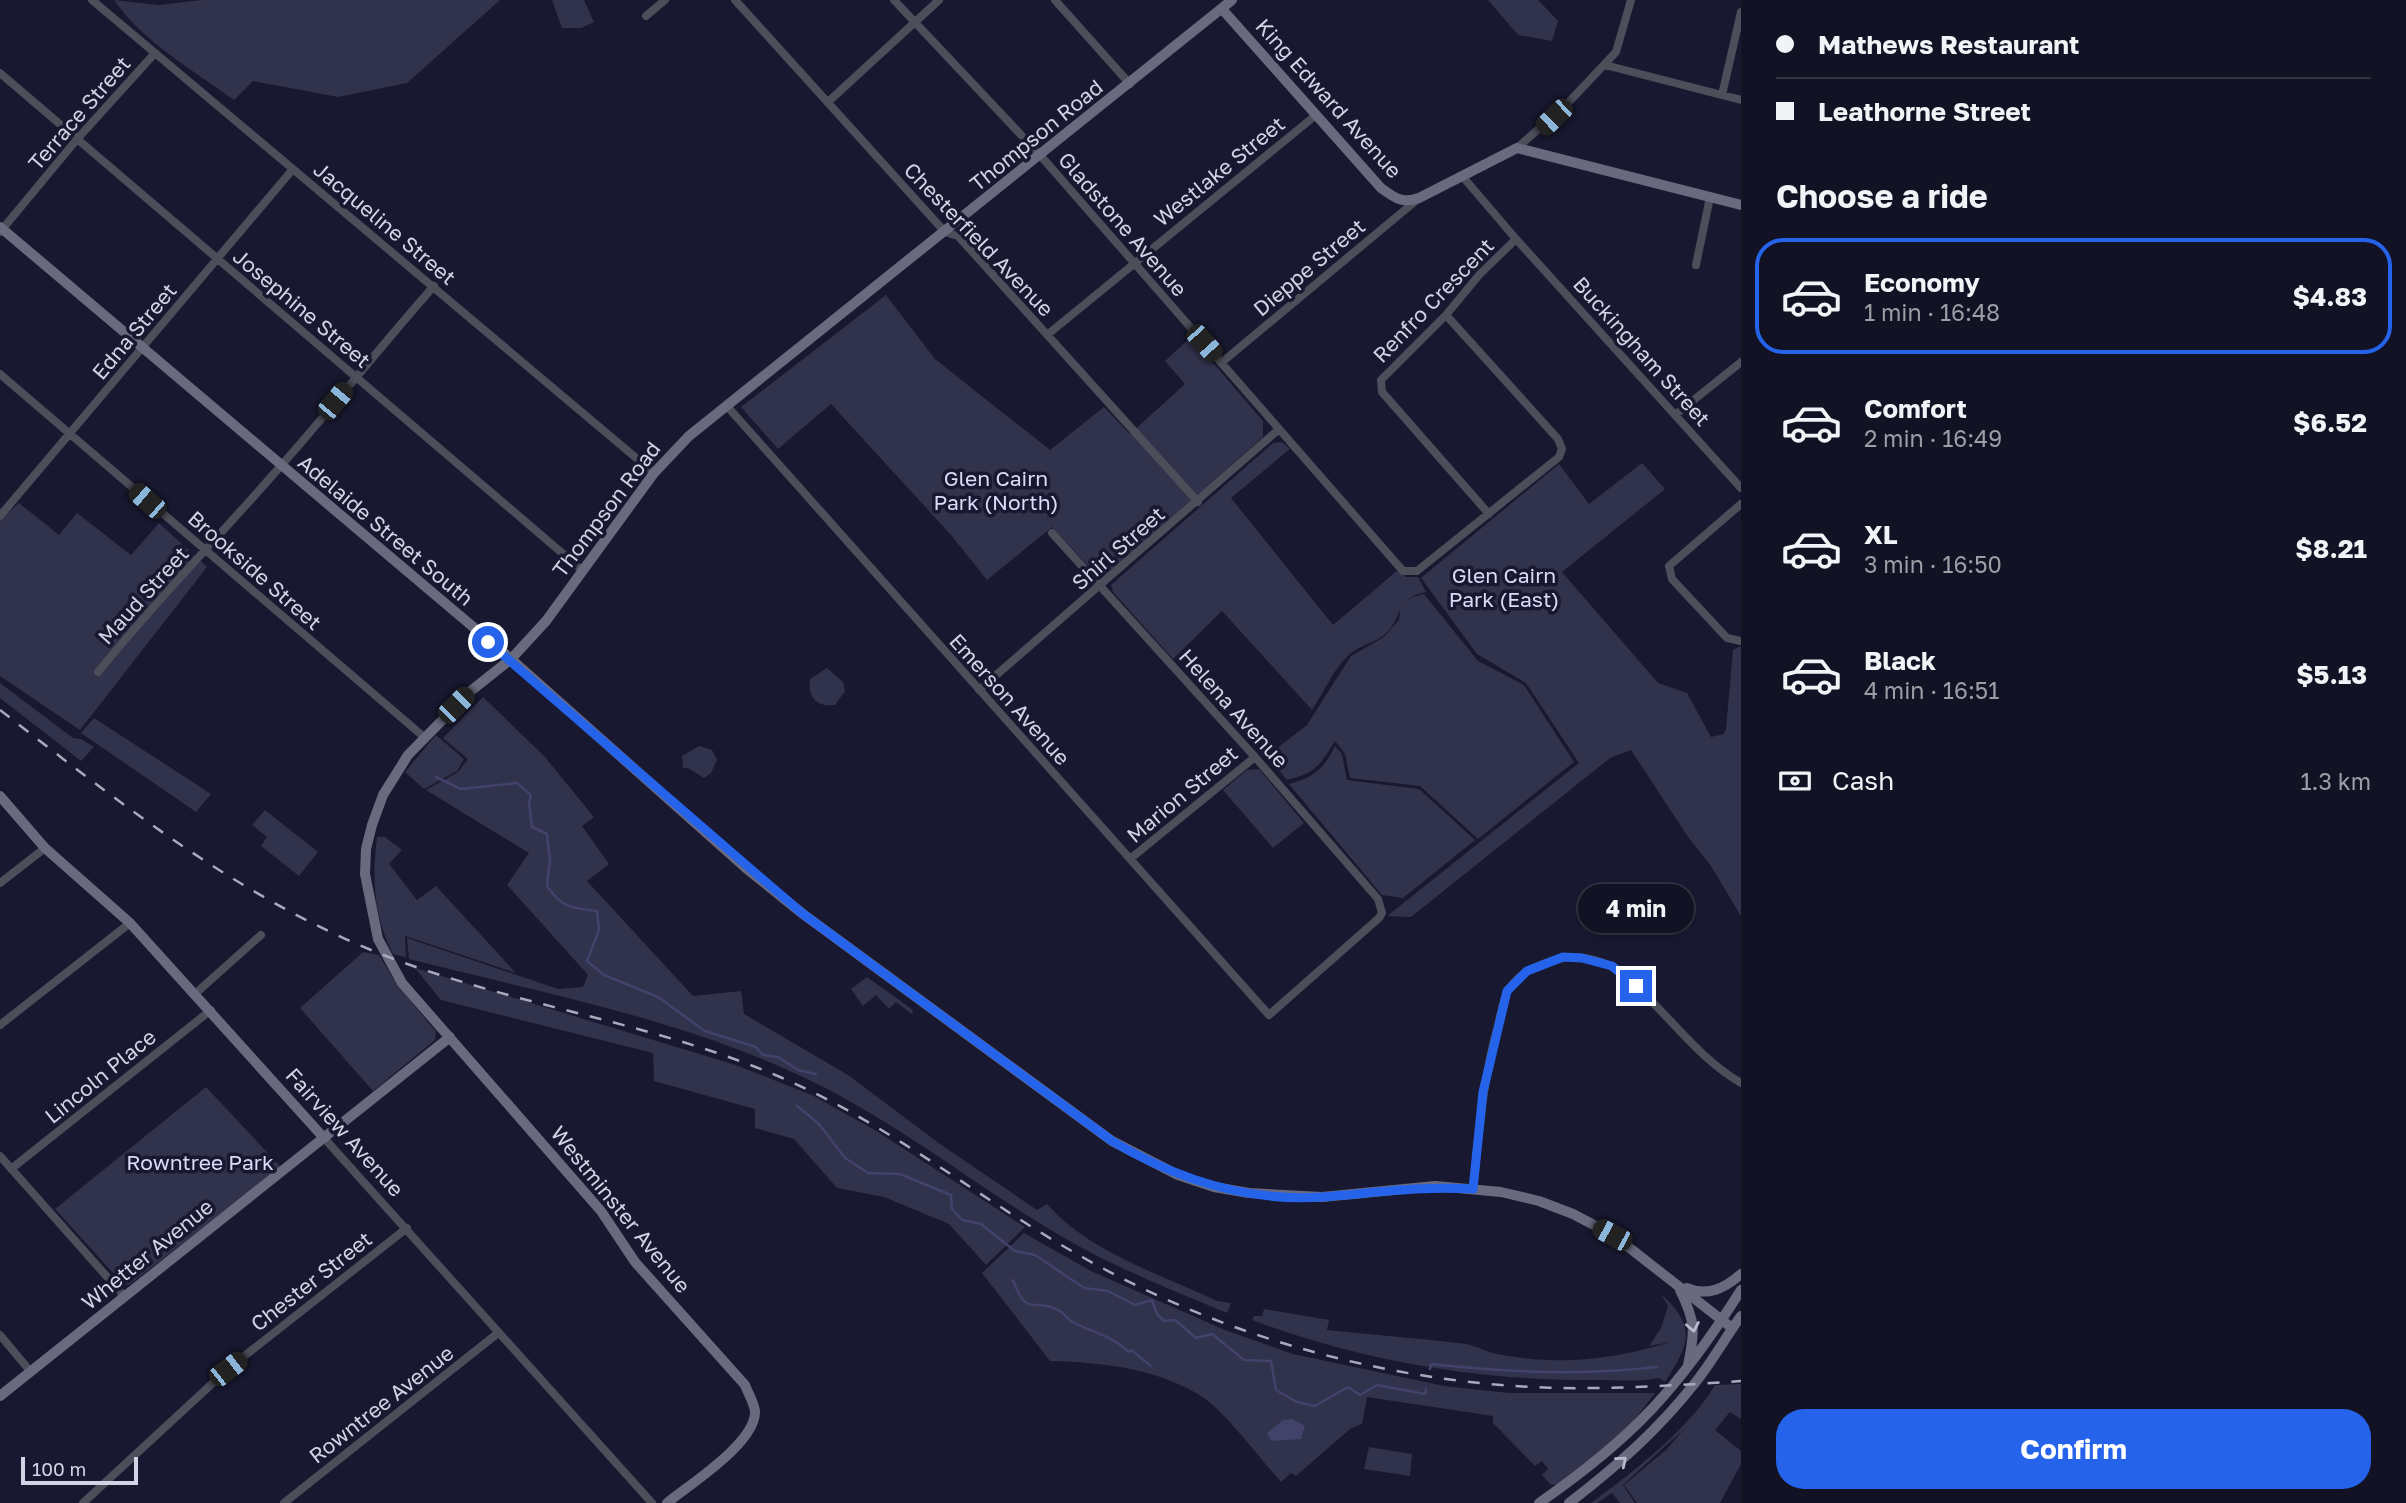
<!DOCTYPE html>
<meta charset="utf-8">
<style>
body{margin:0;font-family:"Golos Text",sans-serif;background:#1b1b2c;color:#f1f3f6;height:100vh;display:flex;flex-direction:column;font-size:26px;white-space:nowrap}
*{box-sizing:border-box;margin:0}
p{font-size:23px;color:#9c9ea6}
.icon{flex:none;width:38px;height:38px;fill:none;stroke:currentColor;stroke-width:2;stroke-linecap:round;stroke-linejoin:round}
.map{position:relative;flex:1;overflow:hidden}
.side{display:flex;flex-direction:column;background:#121224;width:665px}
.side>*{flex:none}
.banner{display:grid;align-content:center;height:154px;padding:0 35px;background:#121224}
.scale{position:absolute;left:21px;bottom:18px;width:117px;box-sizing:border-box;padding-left:7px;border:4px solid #d2d3e4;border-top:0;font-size:19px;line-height:24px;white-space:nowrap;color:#d2d3e4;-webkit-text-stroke:5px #181830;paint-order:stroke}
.end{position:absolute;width:32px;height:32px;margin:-16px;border:9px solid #2563eb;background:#fff;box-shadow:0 0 0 4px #fff}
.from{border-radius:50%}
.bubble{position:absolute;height:49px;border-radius:24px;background:#121224;box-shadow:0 4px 10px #0003,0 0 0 2px #313241;font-size:23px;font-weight:700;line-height:49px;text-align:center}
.car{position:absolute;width:21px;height:42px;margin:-21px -10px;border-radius:9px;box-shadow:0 0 5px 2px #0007;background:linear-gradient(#222 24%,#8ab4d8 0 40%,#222 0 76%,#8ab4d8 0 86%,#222 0)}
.banner b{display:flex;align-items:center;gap:24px;height:66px;font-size:26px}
.banner b+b{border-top:2px solid #313241}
.banner i{width:18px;height:18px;background:#f1f3f6}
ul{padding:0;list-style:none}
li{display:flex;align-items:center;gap:21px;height:116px;margin:0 14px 10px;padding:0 21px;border:4px solid transparent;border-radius:28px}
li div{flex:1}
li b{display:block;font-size:26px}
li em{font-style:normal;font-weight:700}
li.current{border-color:#2563eb}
li>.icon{width:63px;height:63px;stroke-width:1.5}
h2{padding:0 35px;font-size:32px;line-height:84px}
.pay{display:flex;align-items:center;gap:18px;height:77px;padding:0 35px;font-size:26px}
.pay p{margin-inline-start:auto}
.cta{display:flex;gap:14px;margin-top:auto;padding:14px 35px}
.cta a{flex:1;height:80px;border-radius:28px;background:#2563eb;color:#fff;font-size:28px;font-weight:700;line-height:80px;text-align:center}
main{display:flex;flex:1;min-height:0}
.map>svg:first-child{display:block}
.green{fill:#31324b}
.water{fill:#42426b}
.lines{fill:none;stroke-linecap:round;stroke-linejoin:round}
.stream{stroke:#42426b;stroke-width:2.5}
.street{stroke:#4d4e5a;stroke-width:8}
.secondary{stroke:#696a7e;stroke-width:10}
.rail{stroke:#aaaabd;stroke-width:2.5;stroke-dasharray:12 12;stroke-linecap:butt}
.oneway{stroke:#b8b9ca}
.route{stroke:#2563eb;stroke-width:9}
.labels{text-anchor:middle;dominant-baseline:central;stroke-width:7;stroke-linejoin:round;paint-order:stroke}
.street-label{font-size:21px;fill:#d2d3e4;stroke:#181830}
.park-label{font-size:21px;fill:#d9dbf8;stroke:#181830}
</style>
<main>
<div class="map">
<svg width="1741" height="1503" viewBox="0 0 1741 1503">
<rect width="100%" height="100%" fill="#181830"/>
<path class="green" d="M114,0L159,5L202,0H500L407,83L338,97L253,81L234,100C193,70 143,42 114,0Z
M552,0H584L594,22L581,28H562Z
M1488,0H1538L1558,21L1552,41L1518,35Z
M886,295L935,359L1050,450L1104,407L1130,434L1185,384L1165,361L1191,337L1263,421V437L1105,576L1097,575L1052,527L987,580L951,535L831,404L778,449L741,407Z
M1282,442L1290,449L1231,498L1333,625L1398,570L1406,577H1418L1426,592C1392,599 1406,617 1383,636C1373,643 1358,646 1349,655C1334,668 1323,694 1312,710L1222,611L1173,659L1113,592L1111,585L1273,443Z
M1642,463L1665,489L1562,572L1658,683L1687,693L1711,737L1724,734L1726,729L1733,650L1741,646V916L1711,866L1688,837L1631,750L1610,758L1411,917L1387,916L1579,763L1526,683L1477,654L1421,578L1559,464L1589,504Z
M19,503L59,535L77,513L131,555L159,523L207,567L80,730L0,676V520Z
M1424,594L1478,661L1524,685L1574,762L1478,839L1420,786L1350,778L1345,754L1335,741C1320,765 1316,773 1287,780L1267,756L1307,725L1351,656L1384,637L1399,620L1401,605L1412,597Z
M827,668L843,682L845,691L835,705C817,708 807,697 810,679Z
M0,683L73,738L81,739L94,747L81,761L0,698Z
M483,697L544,756L594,817L582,826L609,864L587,881L693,996L741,991L744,1014L848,1075L940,1144L1037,1210L1047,1204C1089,1252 1160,1274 1217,1301L1231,1303L1227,1313C1175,1291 1123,1271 1073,1243C981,1191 899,1122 803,1077C678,1018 542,993 409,959L407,938L558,989L583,987L588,975L507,885L529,853L426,790L458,772L468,759L443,738Z
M94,718L211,794L196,812L81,733Z
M436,735L464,759L457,771L424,789L405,772Z
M699,746L712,750L717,760L711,773L704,778L688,768H683L682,756Z
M1335,746L1342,754L1347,780L1419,789L1475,840L1403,898L1382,895L1289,784C1313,778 1324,769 1335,746Z
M1259,769L1304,823L1273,848L1223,790L1247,770Z
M265,810L318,852L299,876L261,846L267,837L252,825Z
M377,837H385L402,850L389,864L417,900L436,886L516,973L405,936L406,957L393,954C373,915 372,879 377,837Z
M363,952L379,955L396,983L436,1032L435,1040L373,1091L300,1008Z
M415,968L736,1065L814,1096L878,1132L1025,1227L986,1265L949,1224L884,1197L837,1188L794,1139L755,1128V1109L654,1081L653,1053L441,1000Z
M867,977L913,1010L912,1014L896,1002L889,1009L876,995L863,1006L851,989Z
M206,1087L281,1167L129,1285L123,1284L55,1209Z
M1024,1233L1091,1271L1225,1330L1293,1354L1444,1386L1509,1393H1655L1627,1430L1560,1484L1551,1485L1542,1475L1548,1469L1542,1461L1535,1466L1493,1423V1416L1367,1397L1362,1424L1350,1429L1296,1476L1291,1473L1281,1482C1261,1460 1226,1413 1204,1398C1161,1369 1101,1362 1050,1361L982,1273Z
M1661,1294C1698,1328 1689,1344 1665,1382L1659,1378C1639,1382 1616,1380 1596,1380C1479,1381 1362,1361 1252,1320L1254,1316H1262L1264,1309L1329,1320L1327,1330C1373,1335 1420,1338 1466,1344C1477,1346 1486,1352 1497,1354C1560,1366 1610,1360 1671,1342L1649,1346L1661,1328L1668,1306Z
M1741,1384V1419L1730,1412L1715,1430L1741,1451V1464L1720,1503H1637L1624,1485L1667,1449L1684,1429L1623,1485L1635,1503H1620L1612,1493L1597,1503H1591C1632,1473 1689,1429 1715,1385Z
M1369,1447L1412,1454L1410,1476L1364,1469Z"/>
<path class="water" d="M1292,1419L1305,1426L1301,1439L1271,1441L1267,1433L1283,1420Z"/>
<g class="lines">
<path class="stream" d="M436,777L461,789L517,783L531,795L529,803L532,827L547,834L550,860L547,886C562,908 572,908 597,911L599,930L587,961L604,975L658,997L705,1031L756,1047L763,1055L778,1057L798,1070L816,1074
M797,1106L819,1124L845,1158L868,1173L900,1174L951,1195L952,1209L962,1220L981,1224L1015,1251L1035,1255L1084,1288L1108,1291L1135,1305L1152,1300L1157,1314L1164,1321L1175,1320L1196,1338L1212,1334L1244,1360L1271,1361L1276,1390L1297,1402L1315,1406L1348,1387L1360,1395L1377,1385L1425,1394L1426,1389
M1013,1280C1027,1319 1033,1297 1058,1310C1063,1312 1066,1318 1071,1321C1088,1331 1114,1336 1128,1352L1131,1350L1151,1366
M1430,1369L1431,1364C1506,1372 1581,1376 1657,1367"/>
<path class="street" d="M92,0L654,473
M735,0L945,232L958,236L1198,502
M894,0L1040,155L1403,571H1417L1559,457L1562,449L1558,439L1446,315
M1055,0L1130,84
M646,16L665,0
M1605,65L1741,100
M0,73L582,570
M1722,95L1741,12
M828,102L939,0
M1517,148L1568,103L1616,52L1631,0
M1463,177L1516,239L1479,275L1446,315L1381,380L1382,392L1489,514
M0,232L78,138L155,53
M1516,239L1741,488
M1696,265L1710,197
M1047,335L1316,115
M1221,363L1418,199
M0,374L424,737
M726,405L1269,1015L1379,918L1382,913L1378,899L1255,757L1052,533
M1675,415L1741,362
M1741,504L1669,566L1672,579L1727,638L1741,641
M0,516L293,169
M98,672C153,604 214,542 271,477C327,415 378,349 434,286
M979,690L1278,430
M1130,859L1255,757
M0,883L45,848
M196,993L261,935
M0,1025L130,923
M324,1138L652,1503
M0,1156L124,1296
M11,1169L211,1010
M1473,1189C1479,1133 1483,1078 1498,1025C1501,1014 1503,999 1509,989C1521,971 1538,965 1558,959C1574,954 1601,959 1615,969C1661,1002 1691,1054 1741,1083
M0,1335L31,1372
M83,1503L228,1369L407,1228
M284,1503L498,1333"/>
<path class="secondary" d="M1222,9L1381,188C1395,198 1402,204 1419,198L1517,148L1741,205
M0,227L511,659L747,869L803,914L1112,1141L1178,1175L1214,1187L1249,1193L1322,1197L1435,1186L1501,1192L1539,1201L1573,1214L1613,1235L1732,1328
M0,796L45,848L130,923L324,1138
M1687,1288C1708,1297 1725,1288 1741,1274
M1680,1290C1696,1322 1695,1332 1688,1365
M0,1396L450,1037
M667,1503C690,1484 756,1443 755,1411C754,1403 748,1393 745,1385L635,1262L601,1211L402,983L378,939L365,874L366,849L372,825L383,795L408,755L472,690L511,659L546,621L654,473L689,436L1232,0
M1539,1503C1633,1438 1680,1387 1741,1290
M1569,1503C1616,1467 1658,1430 1695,1383C1712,1362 1725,1338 1741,1316"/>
<path class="rail" d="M0,710C121,804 242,900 386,956C515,1006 652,1022 780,1077C890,1124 980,1200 1084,1258C1228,1339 1393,1384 1559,1388C1620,1389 1681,1385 1741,1381"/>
</g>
<defs><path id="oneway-chevron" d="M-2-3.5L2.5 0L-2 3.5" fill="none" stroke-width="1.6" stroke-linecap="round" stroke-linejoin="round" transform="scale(1.75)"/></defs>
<g class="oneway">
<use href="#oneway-chevron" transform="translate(1693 1327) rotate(79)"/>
<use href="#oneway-chevron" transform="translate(1622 1461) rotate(-40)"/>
</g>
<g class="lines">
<path class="route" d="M488,642L803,914L1112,1141C1176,1179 1247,1202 1322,1197C1375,1193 1419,1186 1473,1189L1483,1092L1507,991L1527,971L1563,957L1582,958L1612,966L1636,986"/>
</g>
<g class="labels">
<g class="street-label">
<text transform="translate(1329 98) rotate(48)">King Edward Avenue</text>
<text transform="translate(79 113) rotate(-49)">Terrace Street</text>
<text transform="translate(1036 135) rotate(-39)">Thompson Road</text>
<text transform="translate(1219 171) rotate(-39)">Westlake Street</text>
<text transform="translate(385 223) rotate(40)">Jacqueline Street</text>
<text transform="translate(1123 224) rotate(49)">Gladstone Avenue</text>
<text transform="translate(979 239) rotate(46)">Chesterfield Avenue</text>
<text transform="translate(1309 267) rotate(-40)">Dieppe Street</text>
<text transform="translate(1433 300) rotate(-46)">Renfro Crescent</text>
<text transform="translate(302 308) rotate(40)">Josephine Street</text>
<text transform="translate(134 331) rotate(-50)">Edna Street</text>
<text transform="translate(1642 351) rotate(48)">Buckingham Street</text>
<text transform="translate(606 509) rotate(-53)">Thompson Road</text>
<text transform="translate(386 530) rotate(40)">Adelaide Street South</text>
<text transform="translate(1118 548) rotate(-41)">Shirl Street</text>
<text transform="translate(255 570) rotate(41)">Brookside Street</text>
<text transform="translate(143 595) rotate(-48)">Maud Street</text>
<text transform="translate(1010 699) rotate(48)">Emerson Avenue</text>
<text transform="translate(1234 708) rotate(48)">Helena Avenue</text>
<text transform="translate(1182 794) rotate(-40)">Marion Street</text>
<text transform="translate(100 1076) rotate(-39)">Lincoln Place</text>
<text transform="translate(345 1132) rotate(48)">Fairview Avenue</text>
<text transform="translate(621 1209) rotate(51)">Westminster Avenue</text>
<text transform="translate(147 1254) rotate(-39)">Whetter Avenue</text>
<text transform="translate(311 1281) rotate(-38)">Chester Street</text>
<text transform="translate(381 1404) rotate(-38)">Rowntree Avenue</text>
</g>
<g class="park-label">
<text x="996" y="478">Glen Cairn<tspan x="996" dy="24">Park (North)</tspan></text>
<text x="1504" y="575">Glen Cairn<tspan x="1504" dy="24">Park (East)</tspan></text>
<text x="200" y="1162">Rowntree Park</text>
</g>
</g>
</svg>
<div class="scale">100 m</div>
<i class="end from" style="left:488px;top:642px"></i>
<i class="end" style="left:1636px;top:986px"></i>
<div class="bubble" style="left:1578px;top:884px;width:116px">4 min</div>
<i class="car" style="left:1554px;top:117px;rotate:226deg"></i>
<i class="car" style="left:1204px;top:343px;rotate:138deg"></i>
<i class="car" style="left:335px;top:401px;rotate:40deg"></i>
<i class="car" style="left:147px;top:501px;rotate:311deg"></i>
<i class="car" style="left:456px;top:705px;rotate:45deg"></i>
<i class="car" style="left:1612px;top:1235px;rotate:298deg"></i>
<i class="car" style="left:228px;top:1369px;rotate:52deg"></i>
</div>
<section class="side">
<div class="banner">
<b><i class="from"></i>Mathews Restaurant</b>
<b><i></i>Leathorne Street</b>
</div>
<h2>Choose a ride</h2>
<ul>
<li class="current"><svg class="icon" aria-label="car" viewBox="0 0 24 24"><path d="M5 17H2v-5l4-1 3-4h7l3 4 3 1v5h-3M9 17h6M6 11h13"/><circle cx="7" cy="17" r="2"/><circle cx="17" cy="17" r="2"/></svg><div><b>Economy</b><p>1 min · 16:48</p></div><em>$4.83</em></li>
<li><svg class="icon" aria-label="car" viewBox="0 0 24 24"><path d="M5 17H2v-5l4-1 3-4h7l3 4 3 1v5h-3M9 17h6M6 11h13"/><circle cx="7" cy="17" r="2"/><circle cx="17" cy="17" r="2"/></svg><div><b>Comfort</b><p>2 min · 16:49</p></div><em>$6.52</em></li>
<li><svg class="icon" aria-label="car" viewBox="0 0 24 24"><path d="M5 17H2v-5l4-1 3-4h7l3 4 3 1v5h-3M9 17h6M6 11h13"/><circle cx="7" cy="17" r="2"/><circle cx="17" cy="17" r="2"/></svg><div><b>XL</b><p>3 min · 16:50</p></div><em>$8.21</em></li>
<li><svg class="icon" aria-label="car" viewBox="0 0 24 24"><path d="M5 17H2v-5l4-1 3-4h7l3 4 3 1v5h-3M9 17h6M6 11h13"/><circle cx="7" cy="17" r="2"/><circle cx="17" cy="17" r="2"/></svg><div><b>Black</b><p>4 min · 16:51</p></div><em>$5.13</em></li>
</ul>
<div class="pay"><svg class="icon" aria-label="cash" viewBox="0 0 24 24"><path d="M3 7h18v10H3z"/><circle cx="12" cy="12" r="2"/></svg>Cash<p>1.3 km</p></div>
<div class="cta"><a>Confirm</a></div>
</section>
</main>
